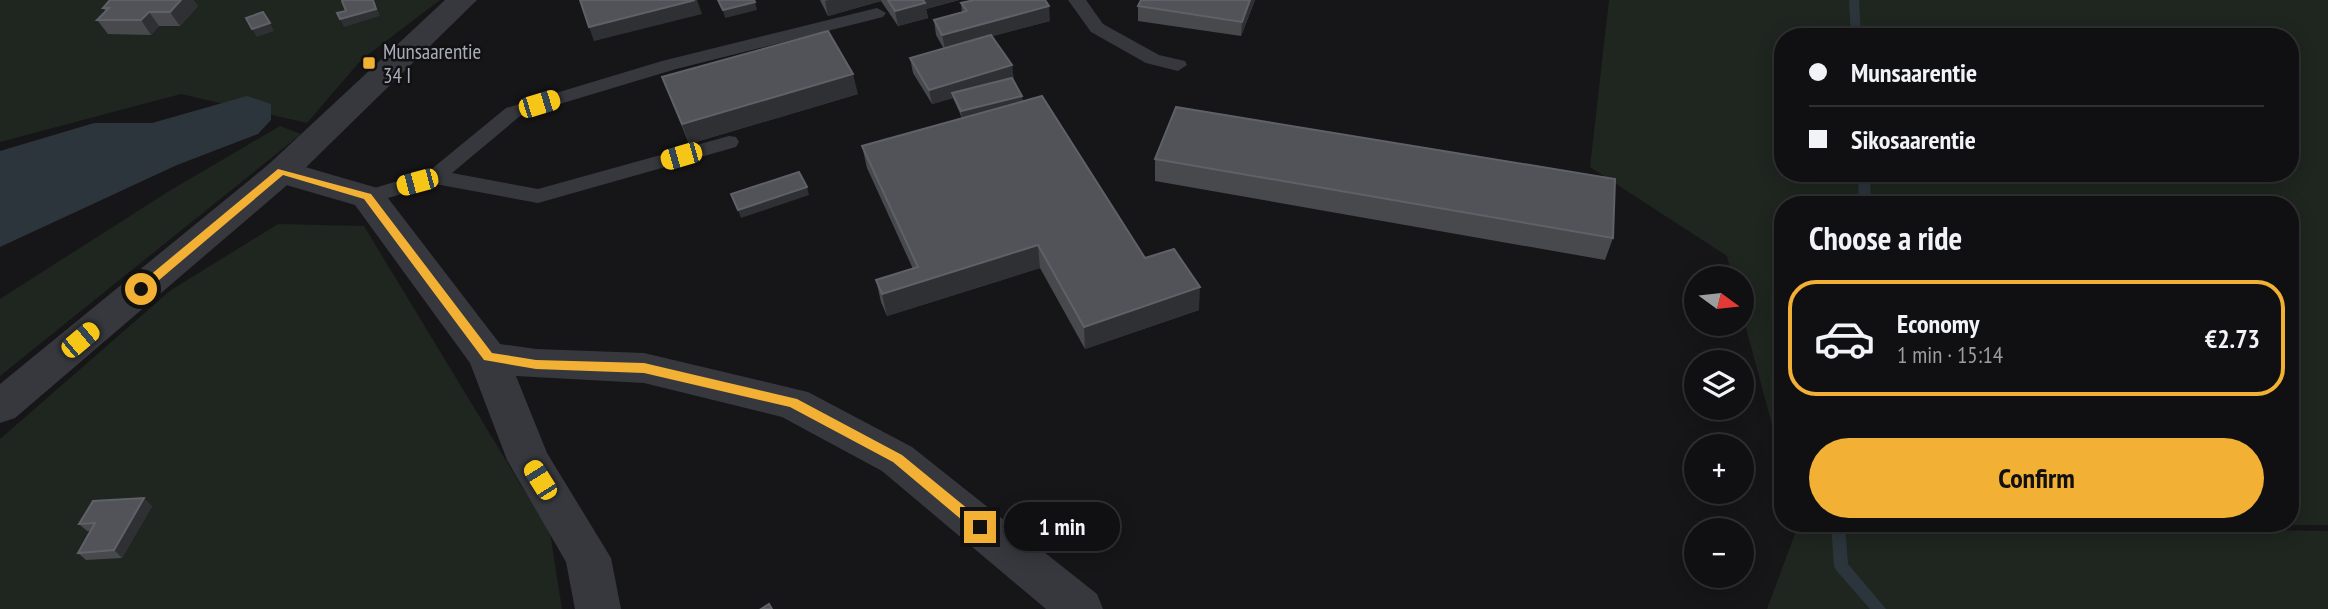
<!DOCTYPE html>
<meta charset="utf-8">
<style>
body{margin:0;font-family:"PT Sans Narrow",sans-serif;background:#1e1e20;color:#f1f3f6;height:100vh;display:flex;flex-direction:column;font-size:26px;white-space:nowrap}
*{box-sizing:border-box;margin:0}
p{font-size:23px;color:#9c9d9f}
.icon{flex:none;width:38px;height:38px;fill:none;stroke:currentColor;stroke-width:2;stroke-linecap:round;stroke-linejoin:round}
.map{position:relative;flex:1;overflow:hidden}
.panel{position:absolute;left:1774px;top:196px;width:525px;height:336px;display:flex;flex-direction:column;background:#101012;border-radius:28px;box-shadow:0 4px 18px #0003,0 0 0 2px #303032}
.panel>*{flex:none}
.hud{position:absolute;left:1774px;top:28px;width:525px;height:154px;border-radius:28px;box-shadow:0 4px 18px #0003,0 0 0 2px #303032;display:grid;align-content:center;height:154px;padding:0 35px;background:#101012}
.needle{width:46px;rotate:105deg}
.fabs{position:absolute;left:1684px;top:266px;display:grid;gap:14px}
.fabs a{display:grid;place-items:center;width:70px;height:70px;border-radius:50%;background:#101012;box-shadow:0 4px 18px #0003,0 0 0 2px #303032;font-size:35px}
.end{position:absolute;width:32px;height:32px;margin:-16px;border:9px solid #f2b134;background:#111;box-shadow:0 0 0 4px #111}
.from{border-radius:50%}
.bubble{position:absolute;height:49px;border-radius:24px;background:#101012;box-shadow:0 4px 18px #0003,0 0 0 2px #303032;font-size:23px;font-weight:600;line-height:49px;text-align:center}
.car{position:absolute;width:21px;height:42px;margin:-21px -10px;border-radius:9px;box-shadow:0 0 5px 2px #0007;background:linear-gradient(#f5c518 24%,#345 0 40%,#f5c518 0 76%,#345 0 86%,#f5c518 0)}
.hud b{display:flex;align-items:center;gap:24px;height:66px;font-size:26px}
.hud b+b{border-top:2px solid #303032}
.hud i{width:18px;height:18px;background:#f1f3f6}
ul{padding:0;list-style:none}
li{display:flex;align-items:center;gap:21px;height:116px;margin:0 14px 10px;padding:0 21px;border:4px solid transparent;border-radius:28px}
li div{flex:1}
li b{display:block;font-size:26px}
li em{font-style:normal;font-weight:600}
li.selected{border-color:#f2b134}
li>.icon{width:63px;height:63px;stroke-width:1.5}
h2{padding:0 35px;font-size:32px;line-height:84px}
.action{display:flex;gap:14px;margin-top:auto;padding:14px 35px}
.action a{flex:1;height:80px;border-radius:42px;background:#f2b134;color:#111;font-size:28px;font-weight:600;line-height:80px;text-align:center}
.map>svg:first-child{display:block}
.green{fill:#1e261f;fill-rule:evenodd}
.water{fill:#2c353c}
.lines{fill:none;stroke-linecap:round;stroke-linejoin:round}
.stream{fill:#2c353c;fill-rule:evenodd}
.service{fill:#37383d;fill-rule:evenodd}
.minor{fill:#37383d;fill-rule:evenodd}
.tertiary{fill:#37383d;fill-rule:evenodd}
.wall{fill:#47494d}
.shaded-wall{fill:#2f3033}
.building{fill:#525359;stroke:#5f6168;stroke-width:2}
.route{fill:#f2b134}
.poi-dot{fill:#f2b134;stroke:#111113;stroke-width:2.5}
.labels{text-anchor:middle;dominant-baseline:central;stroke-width:5;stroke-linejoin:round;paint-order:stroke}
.poi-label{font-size:21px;fill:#a8adb8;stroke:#111113;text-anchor:start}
</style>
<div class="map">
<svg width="2328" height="609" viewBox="0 0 2328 609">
<rect width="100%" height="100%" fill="#161618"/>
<path class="green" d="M0,0H440L361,60L307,123L181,94L0,142Z
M1609,0H2328V525H1900L2328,531V609H1767L1799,523H2291V205H1783V466L1741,309V278H1733L1727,256L1590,167ZM1783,37H2291V173H1783Z
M280,126L301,134L0,376V299L166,193Z
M278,224L364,226L550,533L562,609H0V439L171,290Z"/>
<path class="water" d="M247,96L271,104V120L258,134L177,165L0,247V151L94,123H152Z"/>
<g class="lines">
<path class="stream" d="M1849,0H1859L1861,37H1851Z
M1858,173H1870L1871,205H1859Z
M1831,523H1845L1848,564L1886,609H1870L1836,570L1834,566Z"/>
<path class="service" d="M1068,0H1086L1103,24L1159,55L1185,61L1187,65L1178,71L1146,63L1091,32Z
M877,8L886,13L883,17L676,69L520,116L452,173L538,189L729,136L736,137L739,142L736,147L538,203L435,184L368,204L358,197L361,192L428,172L506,108L662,61Z"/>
<path class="minor" d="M281,160L381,189L500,344L536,349L644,353L808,392L912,447L1097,594L1103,609H1046L882,471L782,417L644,383L516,376L547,453L611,558L621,609H575L566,562L507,460L470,363L355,205L269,180L264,172L269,164Z"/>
<path class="tertiary" d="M445,0H477L293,180L15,418L0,423V384L269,164Z"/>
</g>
<path class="wall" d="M820,0H959L926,9L928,18L898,26L881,1L828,16Z
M1141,0H1255L1241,36L1138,21V6Z
M961,3L1050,21L992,36L1012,65L1013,80L1023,101L1145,258L1199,310L1085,349L1040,268L887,316L881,302L876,280L913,269L867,168L862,146L962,118L953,98L932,104L913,73L910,58L944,49L936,35L934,20L962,13Z
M198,6L180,26H159L151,35L108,34L97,20L106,12L103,8Z
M662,77L858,94L689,144Z
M1155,159L1613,238L1605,260L1155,181Z
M152,506L122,558L86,560L78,553L90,531H87L79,524Z"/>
<path class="shaded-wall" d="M181,0H194L198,6L180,26L170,12Z
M373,0H374L380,16L344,27L340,19Z
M695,0H697L702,14L594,41L589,27Z
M829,0H881V1L828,16L825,1Z
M921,0H959L926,9L928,18L898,26L895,11Z
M1250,0H1255L1241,36L1242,22Z
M755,2L757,10L725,18L723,10Z
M1049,6L1050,21L945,49L942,35Z
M149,12L159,26L151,35L141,20Z
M270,23L274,31L257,37L252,29Z
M1012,65L1014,80L955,97L952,93L953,98L932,104L929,90Z
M853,74L858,94L689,144L682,124Z
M1022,96L1023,104L962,119L961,111Z
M807,187L809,195L741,218L738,210Z
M1038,245L1040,268L887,316L882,294Z
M1200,287L1199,310L1085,349L1084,327Z
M144,498L152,506L122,558L114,550Z"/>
<path class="building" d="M110,0H181L170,12H149L141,20H97L109,8H103Z
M344,0H373L376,9L340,19L337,13L346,11L342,1Z
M580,0H695L589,27Z
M718,0H754L755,2L723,10Z
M888,0H923L925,3L895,11Z
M974,0H1045L1049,6L942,35L934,20L967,11L961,3Z
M1141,0H1250L1242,22L1138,6Z
M263,12L270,23L252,29L246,18Z
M828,31L853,74L682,124L662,77Z
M991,35L1012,65L929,90L910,58Z
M1012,78L1022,96L961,111L952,93Z
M1042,96L1145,258L1174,249L1200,287L1084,327L1038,245L882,294L876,280L918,267L862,146Z
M1176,107L1615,179L1613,238L1155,159Z
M799,172L807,187L738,210L731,194Z
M144,498L114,550L78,553L95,523L79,524L93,501Z
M769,604L772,609H761Z"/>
<path class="route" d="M278,169L371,194L492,353L536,360L644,363L797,399L902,455L985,523V531H975L893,462L790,407L644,373L536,369L484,360L364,199L283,175L145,292H137V286Z"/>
<rect class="poi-dot" x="362" y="56" width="14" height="14" rx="3.5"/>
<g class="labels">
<g class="poi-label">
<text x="383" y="51">Munsaarentie<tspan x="383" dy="24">34 I</tspan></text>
</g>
</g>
</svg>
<div class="fabs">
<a><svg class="needle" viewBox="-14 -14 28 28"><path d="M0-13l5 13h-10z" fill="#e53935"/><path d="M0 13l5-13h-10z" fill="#9c9d9f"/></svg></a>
<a><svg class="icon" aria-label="layers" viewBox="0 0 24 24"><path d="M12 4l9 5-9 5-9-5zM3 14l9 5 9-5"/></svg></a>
<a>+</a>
<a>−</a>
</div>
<i class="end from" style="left:141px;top:289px"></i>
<i class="end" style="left:980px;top:527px"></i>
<div class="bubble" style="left:1004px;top:502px;width:116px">1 min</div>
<i class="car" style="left:539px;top:104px;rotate:73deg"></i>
<i class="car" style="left:681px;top:156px;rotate:254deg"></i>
<i class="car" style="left:417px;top:182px;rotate:255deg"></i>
<i class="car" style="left:80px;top:340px;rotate:50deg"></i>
<i class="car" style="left:540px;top:480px;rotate:328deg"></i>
<div class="hud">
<b><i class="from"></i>Munsaarentie</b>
<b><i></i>Sikosaarentie</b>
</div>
<section class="panel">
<h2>Choose a ride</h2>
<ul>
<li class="selected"><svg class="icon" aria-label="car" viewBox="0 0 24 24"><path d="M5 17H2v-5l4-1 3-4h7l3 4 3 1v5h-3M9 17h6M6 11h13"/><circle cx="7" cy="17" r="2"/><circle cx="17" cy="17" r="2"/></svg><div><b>Economy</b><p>1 min · 15:14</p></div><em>€2.73</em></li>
</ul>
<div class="action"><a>Confirm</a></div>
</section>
</div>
